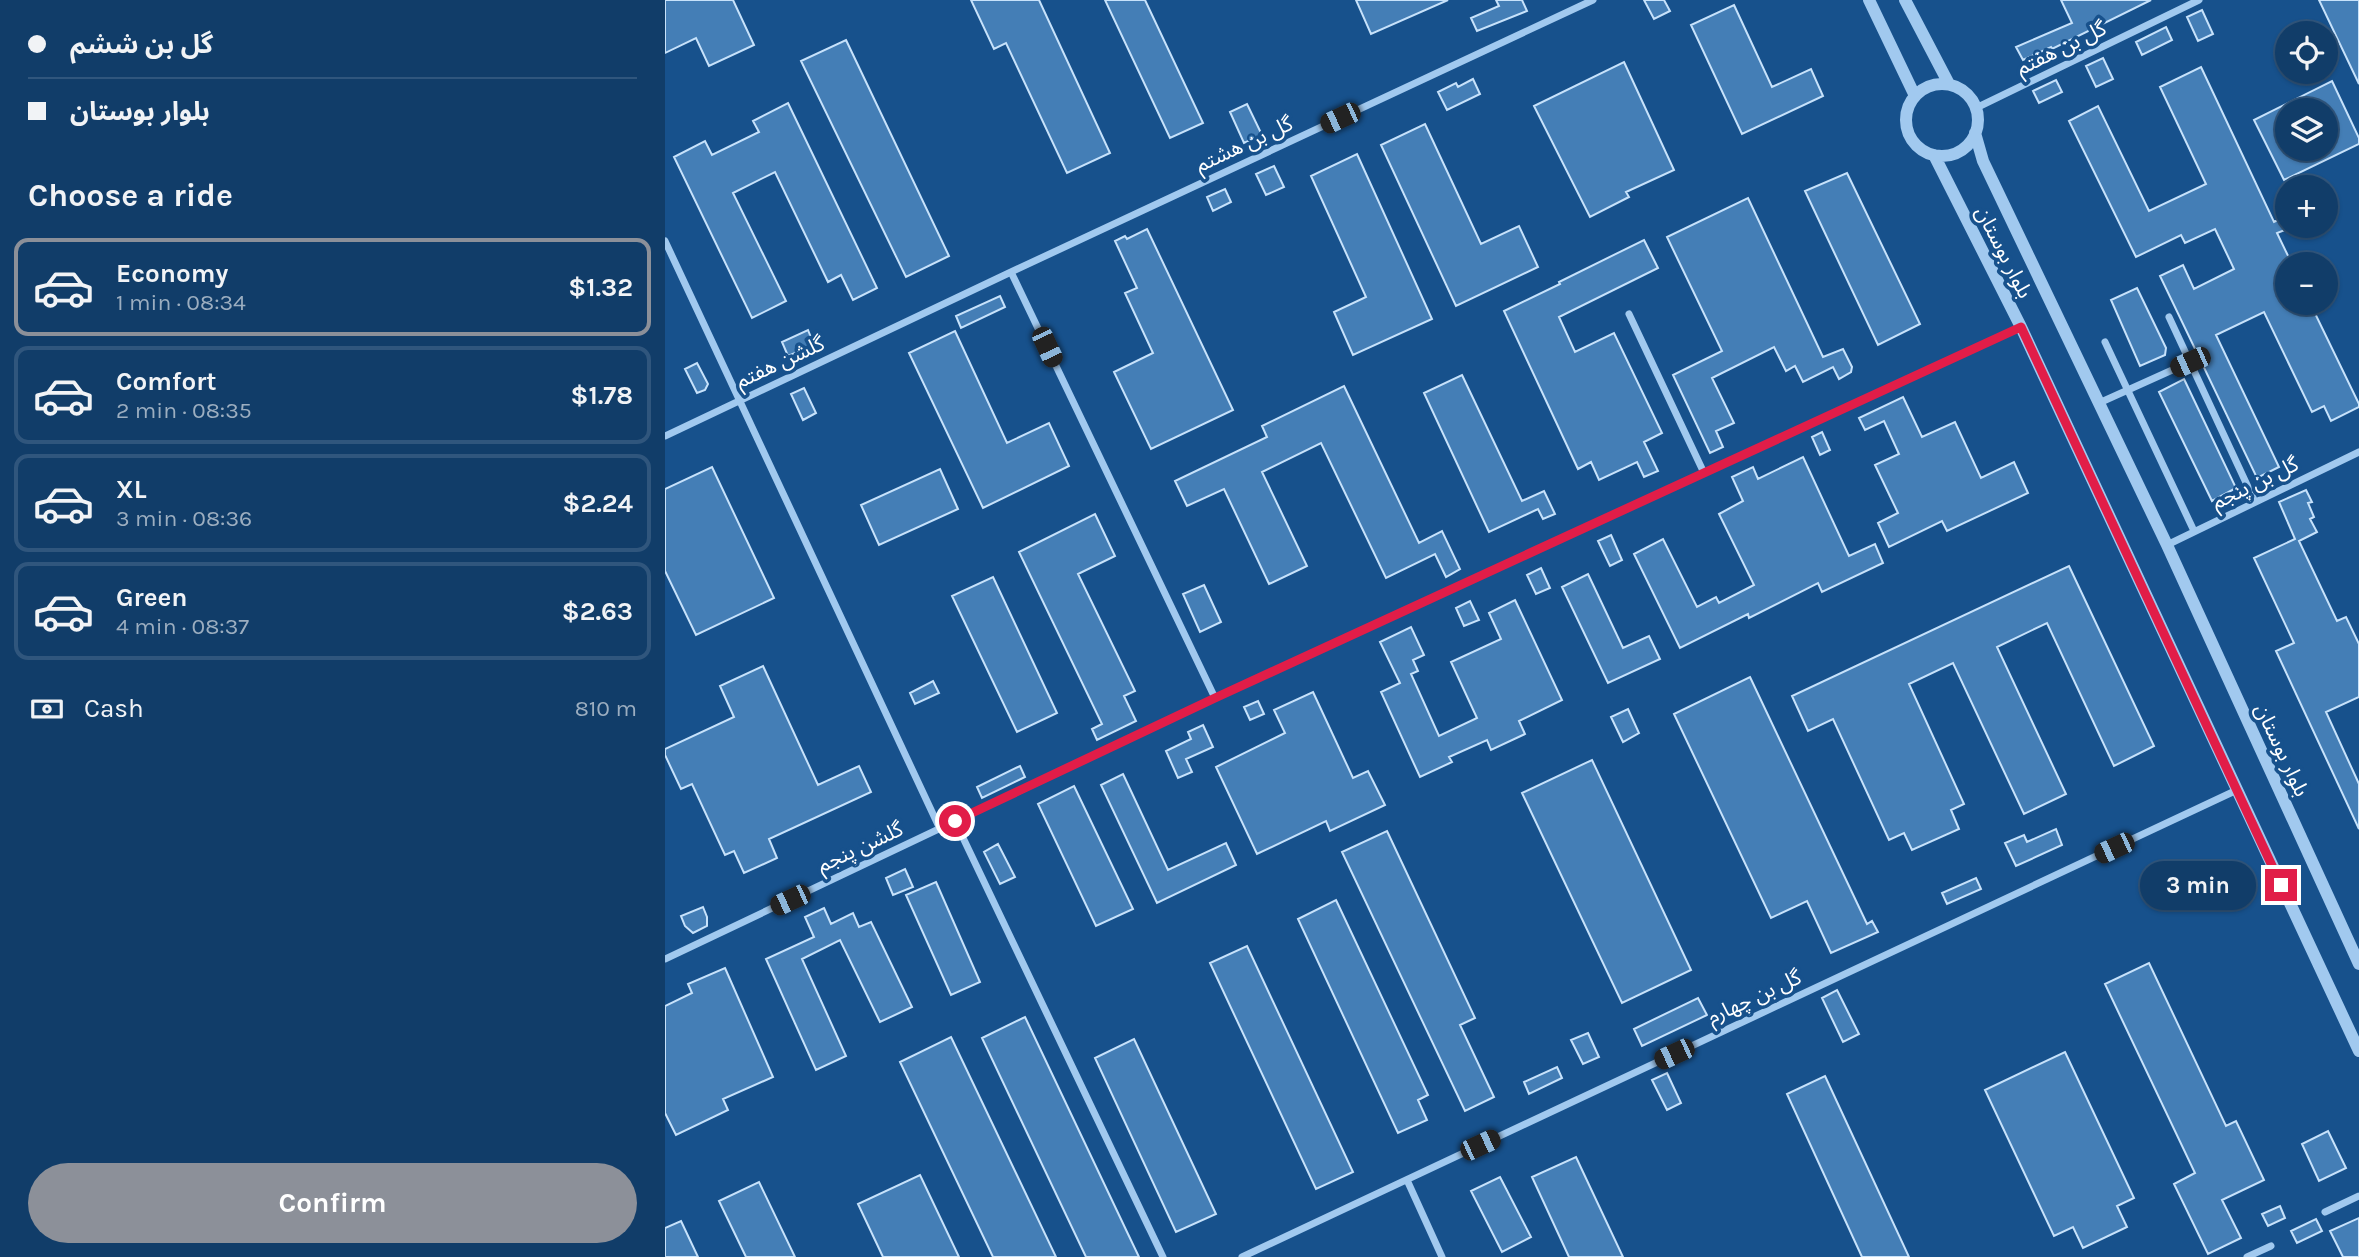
<!DOCTYPE html>
<meta charset="utf-8">
<style>
body{margin:0;font-family:Karla,"Noto Sans Arabic",sans-serif;background:#1e4871;color:#f1f3f6;height:100vh;display:flex;flex-direction:column;font-size:26px;white-space:nowrap}
*{box-sizing:border-box;margin:0}
p{font-size:23px;color:#9caec0}
.icon{flex:none;width:38px;height:38px;fill:none;stroke:currentColor;stroke-width:2;stroke-linecap:round;stroke-linejoin:round}
.map{position:relative;flex:1;overflow:hidden}
.sheet{display:flex;flex-direction:column;background:#113d69;width:665px}
.sheet>*{flex:none}
.hud{display:grid;align-content:center;height:154px;padding:0 28px;background:#113d69}
.tools{position:absolute;left:1610px;top:21px;display:grid;gap:14px}
.tools a{display:grid;place-items:center;width:63px;height:63px;border-radius:50%;background:#113d69;box-shadow:0 2px 5px #0004,0 0 0 2px #30567d;font-size:35px}
.end{position:absolute;width:32px;height:32px;margin:-16px;border:9px solid #e11d48;background:#fff;box-shadow:0 0 0 4px #fff}
.from{border-radius:50%}
.bubble{position:absolute;height:49px;border-radius:24px;background:#113d69;box-shadow:0 2px 5px #0004,0 0 0 2px #30567d;font-size:23px;font-weight:700;line-height:49px;text-align:center}
.car{position:absolute;width:21px;height:42px;margin:-21px -10px;border-radius:9px;box-shadow:0 0 5px 2px #0007;background:linear-gradient(#222 24%,#8ab4d8 0 40%,#222 0 76%,#8ab4d8 0 86%,#222 0)}
.hud b{display:flex;align-items:center;gap:24px;height:66px;font-size:26px}
.hud b+b{border-top:2px solid #30567d}
.hud i{width:18px;height:18px;background:#f1f3f6}
ul{padding:0;list-style:none}
li{display:flex;align-items:center;gap:21px;height:98px;margin:0 14px 10px;padding:0 14px;border:4px solid #30567d;border-radius:14px}
li div{flex:1}
li b{display:block;font-size:26px}
li em{font-style:normal;font-weight:700}
li.active{border-color:#8c9099}
li>.icon{width:63px;height:63px;stroke-width:1.5}
h2{padding:0 28px;font-size:32px;line-height:84px}
.pay{display:flex;align-items:center;gap:18px;height:77px;padding:0 28px;font-size:26px}
.pay p{margin-inline-start:auto}
.primary-button{display:flex;gap:14px;margin-top:auto;padding:14px 28px}
.primary-button a{flex:1;height:80px;border-radius:42px;background:#8c9099;color:#fff;font-size:28px;font-weight:700;line-height:80px;text-align:center}
main{display:flex;flex:1;min-height:0}
.map>svg:first-child{display:block}
.building{fill:#447eb6;stroke:#c7e2fb;stroke-width:2;fill-rule:evenodd}
.lines{fill:none;stroke-linecap:round;stroke-linejoin:round}
.minor{stroke:#a1c9ef;stroke-width:7}
.tertiary{stroke:#a1c9ef;stroke-width:12}
.route{stroke:#e11d48;stroke-width:9}
.labels{text-anchor:middle;dominant-baseline:central;stroke-width:7;stroke-linejoin:round;paint-order:stroke}
.street-label{font-size:21px;fill:#fff;stroke:#17518c}
</style>
<main>
<section class="sheet">
<div class="hud">
<b><i class="from"></i>گل بن ششم</b>
<b><i></i>بلوار بوستان</b>
</div>
<h2>Choose a ride</h2>
<ul>
<li class="active"><svg class="icon" aria-label="car" viewBox="0 0 24 24"><path d="M5 17H2v-5l4-1 3-4h7l3 4 3 1v5h-3M9 17h6M6 11h13"/><circle cx="7" cy="17" r="2"/><circle cx="17" cy="17" r="2"/></svg><div><b>Economy</b><p>1 min · 08:34</p></div><em>$1.32</em></li>
<li><svg class="icon" aria-label="car" viewBox="0 0 24 24"><path d="M5 17H2v-5l4-1 3-4h7l3 4 3 1v5h-3M9 17h6M6 11h13"/><circle cx="7" cy="17" r="2"/><circle cx="17" cy="17" r="2"/></svg><div><b>Comfort</b><p>2 min · 08:35</p></div><em>$1.78</em></li>
<li><svg class="icon" aria-label="car" viewBox="0 0 24 24"><path d="M5 17H2v-5l4-1 3-4h7l3 4 3 1v5h-3M9 17h6M6 11h13"/><circle cx="7" cy="17" r="2"/><circle cx="17" cy="17" r="2"/></svg><div><b>XL</b><p>3 min · 08:36</p></div><em>$2.24</em></li>
<li><svg class="icon" aria-label="car" viewBox="0 0 24 24"><path d="M5 17H2v-5l4-1 3-4h7l3 4 3 1v5h-3M9 17h6M6 11h13"/><circle cx="7" cy="17" r="2"/><circle cx="17" cy="17" r="2"/></svg><div><b>Green</b><p>4 min · 08:37</p></div><em>$2.63</em></li>
</ul>
<div class="pay"><svg class="icon" aria-label="cash" viewBox="0 0 24 24"><path d="M3 7h18v10H3z"/><circle cx="12" cy="12" r="2"/></svg>Cash<p>810 m</p></div>
<div class="primary-button"><a>Confirm</a></div>
</section>
<div class="map">
<svg width="1694" height="1257" viewBox="0 0 1694 1257">
<rect width="100%" height="100%" fill="#17518c"/>
<path class="building" d="M0,0H68L89,45L44,66L31,38L0,53Z
M306,0H374L445,153L402,173L341,43L329,49Z
M440,0H480L538,123L505,138Z
M691,0H783L706,34Z
M831,0H857L862,11L812,31L806,18L834,6Z
M979,0H999L1005,11L989,19Z
M1396,0H1486L1387,49L1386,47L1358,60L1351,47L1407,23Z
M1654,0H1694V84Z
M1069,5L1107,87L1146,69L1158,96L1077,134L1026,25Z
M1537,10L1548,34L1533,41L1522,17Z
M1501,27L1507,40L1477,55L1471,42Z
M181,40L284,256L241,277L136,61Z
M1438,58L1448,79L1431,87L1421,66Z
M959,62L1009,170L961,192L964,197L925,217L869,106Z
M1536,67L1609,222L1615,219L1620,230L1612,233L1627,264H1622V303H1645L1694,404V407L1666,421L1659,406L1647,412L1599,312L1551,335L1614,467L1592,478L1495,276L1518,265L1529,289L1569,269L1550,229L1520,243L1516,235L1471,257L1404,121L1433,106L1484,211L1541,184L1495,87Z
M808,79L815,94L782,110L773,92L791,83L793,87Z
M1391,80L1397,92L1374,103L1368,91Z
M1667,81L1694,138V144L1619,180L1589,120ZM1622,110H1661V149H1622Z
M123,103L212,288L188,300L176,275L163,282L110,172L68,193L121,301L87,318L9,157L40,141L47,155L94,132L88,121Z
M582,104L597,135L579,143L565,112Z
M760,124L816,244L854,226L873,267L791,306L716,145Z
M692,154L767,319L688,355L669,312L701,297L646,176Z
M609,166L619,187L601,195L591,174Z
M1182,173L1255,324L1213,345L1140,191Z
M560,189L566,202L548,211L542,197Z
M1083,198L1158,357L1178,349L1187,367L1186,372L1174,379L1168,367L1138,382L1130,366L1121,371L1109,347L1047,378L1069,423L1051,431L1058,447L1045,453L1008,375L1057,351L1002,237Z
M482,229L568,410L486,449L449,372L488,353L460,293L472,288L450,241L460,236L462,239Z
M979,240L993,268L894,317L910,352L949,333L997,433L979,442L993,471L979,477L972,462L934,480L926,462L913,469L839,311L895,284L894,282Z
M1472,288L1501,348L1500,355L1475,366L1446,300Z
M335,296L340,307L296,328L291,316Z
M143,330L149,345L123,356L117,342Z
M290,331L342,443L384,423L404,466L318,508L244,353Z
M32,363L43,384L40,390L32,393L20,369Z
M797,375L857,501L879,491L890,514L878,519L873,509L824,532L759,393Z
M1519,379L1571,488L1547,501L1494,392Z
M679,386L754,543L777,531L795,569L781,577L770,554L721,578L656,443L597,472L642,566L604,584L559,489L522,506L510,481L602,437L597,426Z
M139,388L151,413L138,420L126,394Z
M1238,397L1257,437L1290,422L1316,478L1349,462L1363,493L1282,531L1277,521L1224,547L1213,523L1233,513L1210,465L1234,454L1219,421L1200,430L1194,418Z
M1157,432L1165,450L1155,455L1147,437Z
M1138,457L1184,556L1210,544L1218,563L1157,592L1153,583L1084,618L1083,614L1015,648L969,554L998,539L1032,607L1051,597L1054,603L1089,585L1054,514L1078,501L1067,477L1088,467L1093,479Z
M47,467L109,598L31,635L0,571V489Z
M275,469L293,509L214,545L196,505Z
M1641,490L1647,502L1643,503L1649,517L1645,519L1652,532L1634,541L1672,621L1681,617L1694,644V697L1661,712L1694,784V829L1611,651L1629,643L1589,558L1630,539L1614,502Z
M430,514L450,556L413,574L470,691L459,696L471,721L432,740L427,729L437,724L354,552Z
M946,535L957,560L945,566L933,541Z
M1404,566L1489,746L1449,766L1382,623L1332,647L1401,794L1359,814L1288,663L1244,684L1299,804L1286,810L1294,829L1247,850L1239,833L1224,840L1168,719L1143,731L1127,696Z
M876,568L885,588L871,594L862,575Z
M923,574L958,648L984,636L995,659L943,683L897,587Z
M328,577L392,713L352,732L287,596Z
M539,585L556,622L535,632L518,594Z
M850,600L897,700L854,721L860,734L826,750L822,740L784,757L787,762L755,777L716,692L735,683L715,642L746,627L759,655L748,660L753,671L746,674L774,736L812,718L786,662L836,639L824,613Z
M805,601L814,620L799,626L791,608Z
M98,666L153,785L194,766L206,792L104,839L112,858L79,873L69,851L60,855L27,784L16,789L0,755V749L69,717L55,686Z
M1085,677L1202,924L1207,921L1213,932L1166,953L1142,901L1106,918L1009,714Z
M268,681L274,693L250,704L245,693Z
M648,692L688,778L703,771L720,805L665,831L661,821L592,854L551,767L620,733L609,710Z
M593,701L599,714L585,720L579,707Z
M963,709L974,733L958,742L946,717Z
M538,725L548,747L521,759L527,772L513,778L501,751L526,739L523,732Z
M927,760L1026,970L957,1003L857,793Z
M355,766L360,777L317,798L312,787Z
M458,774L503,870L561,843L571,865L492,903L436,785Z
M409,786L468,909L431,926L373,804Z
M1391,829L1397,845L1351,866L1340,843L1359,835L1362,842Z
M722,831L810,1018L795,1025L829,1097L800,1111L677,852Z
M333,844L350,877L335,884L319,852Z
M240,869L248,887L228,895L221,878Z
M1311,878L1316,889L1282,904L1277,893Z
M271,882L315,982L286,995L241,895Z
M671,900L763,1095L753,1100L762,1120L733,1133L633,919Z
M38,907L42,917V926L28,933L20,926L16,916Z
M159,908L166,924L188,913L194,927L206,922L247,1007L215,1022L175,940L137,959L181,1056L151,1070L101,959L149,937L140,917Z
M582,946L688,1172L651,1189L545,963Z
M1484,963L1561,1126L1571,1121L1599,1180L1557,1200L1576,1238L1543,1254L1509,1184L1530,1173L1440,984Z
M60,968L108,1077L58,1099L63,1110L11,1135L0,1113V1006L27,993L23,984Z
M1172,990L1194,1034L1178,1042L1157,998Z
M1033,998L1042,1015L977,1046L969,1029Z
M360,1017L463,1234L474,1257H421L317,1038Z
M923,1033L934,1057L918,1064L906,1040Z
M286,1037L391,1257H328L235,1062Z
M469,1039L551,1214L511,1232L430,1058Z
M1400,1052L1469,1198L1452,1206L1462,1227L1418,1248L1408,1227L1389,1236L1320,1090Z
M892,1067L897,1078L864,1094L859,1082Z
M1002,1073L1016,1103L1002,1110L987,1080Z
M1160,1076L1244,1257H1197L1122,1094Z
M1663,1131L1681,1168L1654,1181L1637,1144Z
M911,1157L918,1172L958,1257H904L867,1177Z
M255,1175L294,1257H218L193,1204Z
M835,1177L866,1237L837,1252L806,1191Z
M94,1182L130,1257H81L54,1201Z
M1615,1206L1620,1218L1603,1226L1597,1214Z
M1694,1218V1257H1678L1665,1231Z
M1651,1219L1657,1231L1632,1243L1626,1231Z
M16,1221L33,1257H0V1228Z"/>
<g class="lines">
<path class="minor" d="M1311,108L1534,0
M0,241L275,829
M346,272L550,698
M964,314L1039,473
M1504,317L1590,502
M1440,342L1529,531
M1434,403L1525,362
M0,436L346,272L928,0
M1502,545L1694,452
M290,821L498,1257
M0,959L550,698L1356,327
M742,1180L777,1257
M1660,1212L1694,1196
M577,1257L1572,790
M1582,1257L1606,1246"/>
<path class="tertiary" d="M1204,0L1250,96
M1240,0L1284,84
M1241 120a36 36 0 1 1 72 0a36 36 0 1 1-72 0Z
M1310,133L1318,161L1502,545L1694,964
M1269,155L1356,327L1694,1051"/>
</g>
<g class="lines">
<path class="route" d="M290,821L550,698L1356,327L1616,885"/>
</g>
<g class="labels">
<g class="street-label">
<text transform="translate(1396 48) rotate(-26)">گل بن هفتم</text>
<text transform="translate(579 144) rotate(-25)">گل بن هشتم</text>
<text transform="translate(1339 252) rotate(63)">بلوار بوستان</text>
<text transform="translate(115 362) rotate(-25)">گلشن هفتم</text>
<text transform="translate(1590 483) rotate(-26)">گل بن پنجم</text>
<text transform="translate(1617 750) rotate(65)">بلوار بوستان</text>
<text transform="translate(195 847) rotate(-25)">گلشن پنجم</text>
<text transform="translate(1089 997) rotate(-25)">گل بن چهارم</text>
</g>
</g>
</svg>
<div class="tools">
<a><svg class="icon" aria-label="locate" viewBox="0 0 24 24"><circle cx="12" cy="12" r="6"/><path d="M12 2v4M12 18v4M2 12h4M18 12h4"/></svg></a>
<a><svg class="icon" aria-label="layers" viewBox="0 0 24 24"><path d="M12 4l9 5-9 5-9-5zM3 14l9 5 9-5"/></svg></a>
<a>+</a>
<a>−</a>
</div>
<i class="end from" style="left:290px;top:821px"></i>
<i class="end" style="left:1616px;top:885px"></i>
<div class="bubble" style="left:1475px;top:861px;width:116px">3 min</div>
<i class="car" style="left:675px;top:118px;rotate:245deg"></i>
<i class="car" style="left:382px;top:347px;rotate:155deg"></i>
<i class="car" style="left:1525px;top:362px;rotate:246deg"></i>
<i class="car" style="left:1449px;top:848px;rotate:245deg"></i>
<i class="car" style="left:125px;top:900px;rotate:245deg"></i>
<i class="car" style="left:1009px;top:1054px;rotate:245deg"></i>
<i class="car" style="left:815px;top:1145px;rotate:65deg"></i>
</div>
</main>
